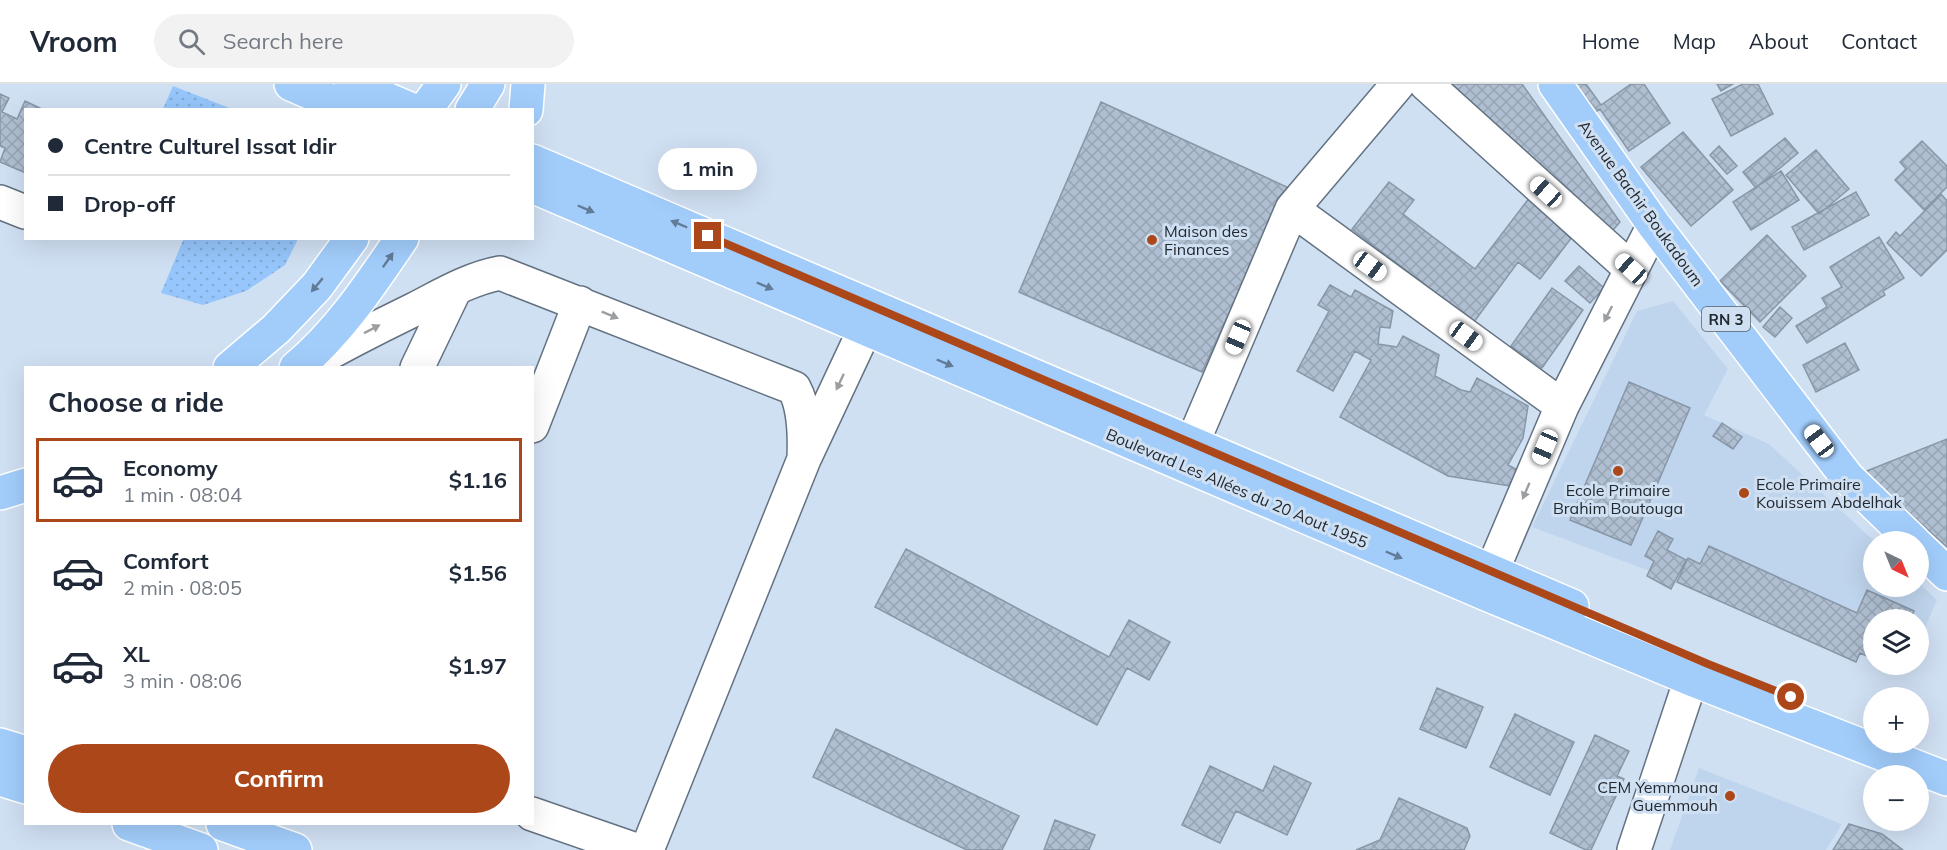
<!DOCTYPE html>
<meta charset="utf-8">
<style>
body{margin:0;font-family:Mulish,sans-serif;background:#f2f2f3;color:#1f2937;height:100vh;display:flex;flex-direction:column;font-size:22px;white-space:nowrap}
*{box-sizing:border-box;margin:0}
p{font-size:20px;color:#747a83}
.icon{flex:none;width:33px;height:33px;fill:none;stroke:currentColor;stroke-width:2;stroke-linecap:round;stroke-linejoin:round}
.map{position:relative;flex:1;overflow:hidden}
.details{position:absolute;left:24px;top:282px;width:510px;height:459px;display:flex;flex-direction:column;background:#fff;border-radius:0px;box-shadow:0 6px 24px #0002}
.details>*{flex:none}
.hud{position:absolute;left:24px;top:24px;width:510px;height:132px;border-radius:0px;box-shadow:0 6px 24px #0002;display:grid;align-content:center;height:132px;padding:0 24px;background:#fff}
.needle{width:39px;rotate:137deg}
.controls{position:absolute;left:1863px;top:447px;display:grid;gap:12px}
.controls a{display:grid;place-items:center;width:66px;height:66px;border-radius:50%;background:#fff;box-shadow:0 6px 24px #0002;font-size:30px}
.end{position:absolute;width:27px;height:27px;margin:-14px;border:8px solid #ac471a;background:#fff;box-shadow:0 0 0 3px #fff}
.from{border-radius:50%}
.bubble{position:absolute;height:42px;border-radius:21px;background:#fff;box-shadow:0 6px 24px #0002;font-size:20px;font-weight:700;line-height:42px;text-align:center}
.car{position:absolute;width:18px;height:36px;margin:-18px -9px;border-radius:8px;box-shadow:0 0 4px 2px #0007;background:linear-gradient(#fff 24%,#345 0 40%,#fff 0 76%,#345 0 86%,#fff 0)}
.hud b{display:flex;align-items:center;gap:21px;height:57px;font-size:22px}
.hud b+b{border-top:2px solid #e0e1e3}
.hud i{width:15px;height:15px;background:#1f2937}
ul{padding:0;list-style:none}
li{display:flex;align-items:center;gap:18px;height:84px;margin:0 12px 9px;padding:0 12px;border:3px solid transparent;border-radius:0px}
li div{flex:1}
li b{display:block;font-size:22px}
li em{font-style:normal;font-weight:700}
li.active{border-color:#ac471a}
li>.icon{width:54px;height:54px;stroke-width:1.5}
h2{padding:0 24px;font-size:27px;line-height:72px}
.primary-button{display:flex;gap:12px;margin-top:auto;padding:12px 24px}
.primary-button a{flex:1;height:69px;border-radius:36px;background:#ac471a;color:#fff;font-size:24px;font-weight:700;line-height:69px;text-align:center}
header{display:flex;align-items:center;gap:36px;box-sizing:border-box;height:84px;padding:0 30px;background:#fff;border-bottom:2px solid #e0e1e3}
header strong{font-size:28px}
nav{display:flex;gap:33px;margin-inline-start:auto;font-size:21px}
.search{width:420px;height:54px;background:#f2f2f3;display:flex;align-items:center;gap:15px;box-sizing:border-box;padding:0 21px;border-radius:33px;color:#747a83;font-size:22px}
.map>svg:first-child{display:block}
.built{fill:#bfd5ed}
.garden{fill:url(#garden-dots)}
.building{fill:url(#building-cross-hatch);stroke:#8797a8;stroke-width:1.5}
.lines{fill:none;stroke-linecap:round;stroke-linejoin:round}
.minor-casing{stroke:#637282;stroke-width:36}
.major-casing{stroke:#fff;stroke-width:36}
.minor{stroke:#fff;stroke-width:33}
.major{stroke:#a2cdfb;stroke-width:33}
.oneway{fill:#627b96}
.oneway2{fill:#9c9fa2}
.route{stroke:#ac471a;stroke-width:8}
.poi-dot{fill:#ac471a;stroke:#d0e0f3;stroke-width:2}
.labels{text-anchor:middle;dominant-baseline:central;stroke-width:6;stroke-linejoin:round;paint-order:stroke}
.shield{fill:#d0e0f3;stroke:#57606a;stroke-width:1.5}
.shield-label{font-size:15px;font-weight:bold;fill:#232930}
.street-label{font-size:16px;fill:#232930;stroke:#d0e0f3}
.poi-label{font-size:16px;fill:#232930;stroke:#d0e0f3;text-anchor:start}
</style>
<header>
<strong>Vroom</strong>
<div class="search"><svg class="icon" aria-label="search" viewBox="0 0 24 24"><circle cx="10" cy="10" r="6"/><path d="M15 15l6 6"/></svg>Search here</div>
<nav><a>Home</a><a>Map</a><a>About</a><a>Contact</a></nav>
</header>
<div class="map">
<svg width="1947" height="766" viewBox="0 0 1947 766">
<defs>
<pattern id="garden-dots" width="8" height="8" patternUnits="userSpaceOnUse" patternTransform="scale(1.5)"><rect width="8" height="8" fill="#96c6fb"/><path d="M2 2h.1M6 6h.1" fill="none" stroke="#81aad7" stroke-width="1.8" stroke-linecap="round"/></pattern>
<pattern id="building-cross-hatch" width="8" height="8" patternUnits="userSpaceOnUse" patternTransform="scale(1.5)"><rect width="8" height="8" fill="#afbfd1"/><path d="M0 0l8 8M0 8l8-8" fill="none" stroke="#96a4b4"/></pattern>
</defs>
<rect width="100%" height="100%" fill="#d0e0f3"/>
<path class="built" d="M1673,217L1728,285L1704,331L1769,360L1874,457V502H1918L1919,499L1937,516L1919,557L1918,536H1874L1873,571L1532,443L1637,227Z
M1699,684L1842,740L1826,766H1670Z"/>
<path class="garden" d="M173,2L232,25H163Z
M184,154H298V155L285,181L246,207L203,221L161,209Z"/>
<path class="building" d="M1434,0H1522L1620,138L1609,151Z
M1563,0H1586L1601,21L1631,0H1644L1670,39L1629,67L1600,25L1586,34Z
M1717,0H1733L1721,7Z
M1743,0H1758L1773,30L1731,52L1712,15Z
M0,10L9,14L2,28L17,35L25,17L44,26H26V89L0,78L5,64L0,62Z
M1101,18L1287,103L1202,288L1019,208Z
M1683,48L1733,106L1691,142L1641,83Z
M1785,54L1798,69L1756,104L1743,88Z
M1922,57L1947,82V103L1924,126L1895,96L1906,85L1900,78Z
M1719,62L1737,82L1727,90L1710,71Z
M1816,66L1849,105L1819,130L1786,91Z
M1781,87L1799,116L1751,146L1733,118Z
M1389,98L1414,116L1403,130L1475,185L1530,113L1576,148L1540,195L1518,178L1474,238L1352,145Z
M1856,108L1869,131L1804,166L1792,143Z
M1941,110L1947,117V166L1921,192L1887,159L1896,148L1900,152Z
M1767,151L1806,192L1760,238L1720,197Z
M1879,153L1904,194L1883,207L1885,211L1807,259L1796,242L1827,223L1822,214L1842,203L1830,183Z
M1579,182L1604,204L1590,219L1565,197Z
M1330,201L1351,213L1355,206L1393,227L1390,244L1380,243L1378,260L1397,263L1403,252L1439,271L1435,292L1461,306L1470,308L1477,294L1528,322L1523,354L1508,381L1525,390L1522,404L1448,392L1340,333L1371,276L1355,267L1333,307L1297,287L1329,227L1318,221Z
M1552,204L1583,226L1542,284L1511,262Z
M1780,223L1792,234L1775,253L1763,243Z
M1845,259L1859,286L1816,308L1803,281Z
M1629,298L1690,324L1631,461L1570,436Z
M1722,339L1742,353L1733,365L1713,352Z
M1947,355V463L1864,388Z
M1658,447L1673,455L1667,466L1686,476L1671,505L1647,492L1654,477L1645,472Z
M1709,462L1857,529L1867,506L1914,527L1910,536H1874V575L1860,569L1856,578L1677,498L1688,474L1700,480Z
M906,465L1109,573L1129,536L1170,558L1149,596L1127,584L1097,641L875,523Z
M1437,604L1483,623L1466,664L1420,645Z
M1515,630L1574,658L1550,711L1490,683Z
M836,645L1019,732L1002,766H967L813,693Z
M1595,651L1629,667L1617,692L1624,695L1591,766H1586L1550,749Z
M1210,682L1263,707L1274,682L1311,699L1287,751L1236,727L1220,759L1182,741Z
M1399,714L1467,744L1470,752L1464,766H1356L1380,756Z
M1055,736L1095,751L1089,766H1044Z
M1849,740L1882,750L1903,766H1833Z"/>
<g class="lines">
<defs>
<path id="minor" d="M1426,0L1631,185
M0,118L25,128
M1292,125L1562,322
M304,283C339,263 374,245 411,227C439,213 468,195 500,189L794,304C805,324 805,352 804,375
M417,284L455,205
M532,342L580,219
M1192,360L1292,125L1398,0
M1492,487L1562,322L1654,141
M532,730L636,766
M647,766L804,375L865,245
M1634,766L1691,595"/>
<path id="major" d="M291,0L351,26
M351,0L412,26
M1555,0L1654,141L1847,393L1914,458
M425,26L444,0
M472,26L488,0
M526,26L528,0
M532,77L1572,522
M532,102L1484,509L1691,595L1947,695
M230,284L276,245L317,202L352,154
M296,284C340,247 370,201 402,154
M0,409L26,401
M1918,462L1947,490
M0,661L26,669
M0,695L26,703
M129,740L201,766
M223,740L295,766"/>
</defs>
<use href="#minor" class="minor-casing"/>
<use href="#major" class="major-casing"/>
<use href="#minor" class="minor"/>
<use href="#major" class="major"/>
</g>
<defs><path id="oneway-solid" d="M-6-.8H1V-3.2L6.5 0L1 3.2V.8H-6Z" transform="scale(1.5)"/></defs>
<g class="oneway">
<use href="#oneway-solid" transform="translate(586 125) rotate(23)"/>
<use href="#oneway-solid" transform="translate(679 140) rotate(-157)"/>
<use href="#oneway-solid" transform="translate(388 176) rotate(-55)"/>
<use href="#oneway-solid" transform="translate(317 201) rotate(130)"/>
<use href="#oneway-solid" transform="translate(765 202) rotate(23)"/>
<use href="#oneway-solid" transform="translate(945 279) rotate(23)"/>
<use href="#oneway-solid" transform="translate(1394 471) rotate(23)"/>
</g>
<g class="oneway2">
<use href="#oneway-solid" transform="translate(1608 230) rotate(117)"/>
<use href="#oneway-solid" transform="translate(610 231) rotate(22)"/>
<use href="#oneway-solid" transform="translate(372 245) rotate(-27)"/>
<use href="#oneway-solid" transform="translate(840 298) rotate(115)"/>
<use href="#oneway-solid" transform="translate(1526 407) rotate(113)"/>
</g>
<g class="lines">
<path class="route" d="M708,152L1708,580L1791,613"/>
</g>
<g class="poi-dot">
<circle cx="1152" cy="156" r="6"/>
<circle cx="1618" cy="387" r="6"/>
<circle cx="1744" cy="409" r="6"/>
<circle cx="1730" cy="712" r="6"/>
</g>
<g class="labels">
<rect class="shield" x="1702" y="223" width="48" height="24" rx="4.5"/>
<g class="shield-label">
<text x="1726" y="235">RN 3</text>
</g>
<g class="street-label">
<text transform="translate(1641 119) rotate(54)">Avenue Bachir Boukadoum</text>
<text transform="translate(1237 404) rotate(23)">Boulevard Les Allées du 20 Aout 1955</text>
</g>
<g class="poi-label">
<text x="1164" y="147">Maison des<tspan x="1164" dy="18">Finances</tspan></text>
<text x="1756" y="400">Ecole Primaire<tspan x="1756" dy="18">Kouissem Abdelhak</tspan></text>
<text x="1618" y="406" text-anchor="middle">Ecole Primaire<tspan x="1618" dy="18">Brahim Boutouga</tspan></text>
<text x="1718" y="703" text-anchor="end">CEM Yemmouna<tspan x="1718" dy="18">Guemmouh</tspan></text>
</g>
</g>
</svg>
<div class="controls">
<a><svg class="needle" viewBox="-14 -14 28 28"><path d="M0-13l5 13h-10z" fill="#e53935"/><path d="M0 13l5-13h-10z" fill="#747a83"/></svg></a>
<a><svg class="icon" aria-label="layers" viewBox="0 0 24 24"><path d="M12 4l9 5-9 5-9-5zM3 14l9 5 9-5"/></svg></a>
<a>+</a>
<a>−</a>
</div>
<i class="end from" style="left:1791px;top:613px"></i>
<i class="end" style="left:708px;top:152px"></i>
<div class="bubble" style="left:658px;top:64px;width:99px">1 min</div>
<i class="car" style="left:1546px;top:108px;rotate:312deg"></i>
<i class="car" style="left:1370px;top:182px;rotate:126deg"></i>
<i class="car" style="left:1631px;top:185px;rotate:312deg"></i>
<i class="car" style="left:1466px;top:252px;rotate:126deg"></i>
<i class="car" style="left:1238px;top:253px;rotate:203deg"></i>
<i class="car" style="left:1819px;top:357px;rotate:323deg"></i>
<i class="car" style="left:1545px;top:363px;rotate:203deg"></i>
<div class="hud">
<b><i class="from"></i>Centre Culturel Issat Idir</b>
<b><i></i>Drop-off</b>
</div>
<section class="details">
<h2>Choose a ride</h2>
<ul>
<li class="active"><svg class="icon" aria-label="car" viewBox="0 0 24 24"><path d="M5 17H2v-5l4-1 3-4h7l3 4 3 1v5h-3M9 17h6M6 11h13"/><circle cx="7" cy="17" r="2"/><circle cx="17" cy="17" r="2"/></svg><div><b>Economy</b><p>1 min · 08:04</p></div><em>$1.16</em></li>
<li><svg class="icon" aria-label="car" viewBox="0 0 24 24"><path d="M5 17H2v-5l4-1 3-4h7l3 4 3 1v5h-3M9 17h6M6 11h13"/><circle cx="7" cy="17" r="2"/><circle cx="17" cy="17" r="2"/></svg><div><b>Comfort</b><p>2 min · 08:05</p></div><em>$1.56</em></li>
<li><svg class="icon" aria-label="car" viewBox="0 0 24 24"><path d="M5 17H2v-5l4-1 3-4h7l3 4 3 1v5h-3M9 17h6M6 11h13"/><circle cx="7" cy="17" r="2"/><circle cx="17" cy="17" r="2"/></svg><div><b>XL</b><p>3 min · 08:06</p></div><em>$1.97</em></li>
</ul>
<div class="primary-button"><a>Confirm</a></div>
</section>
</div>
